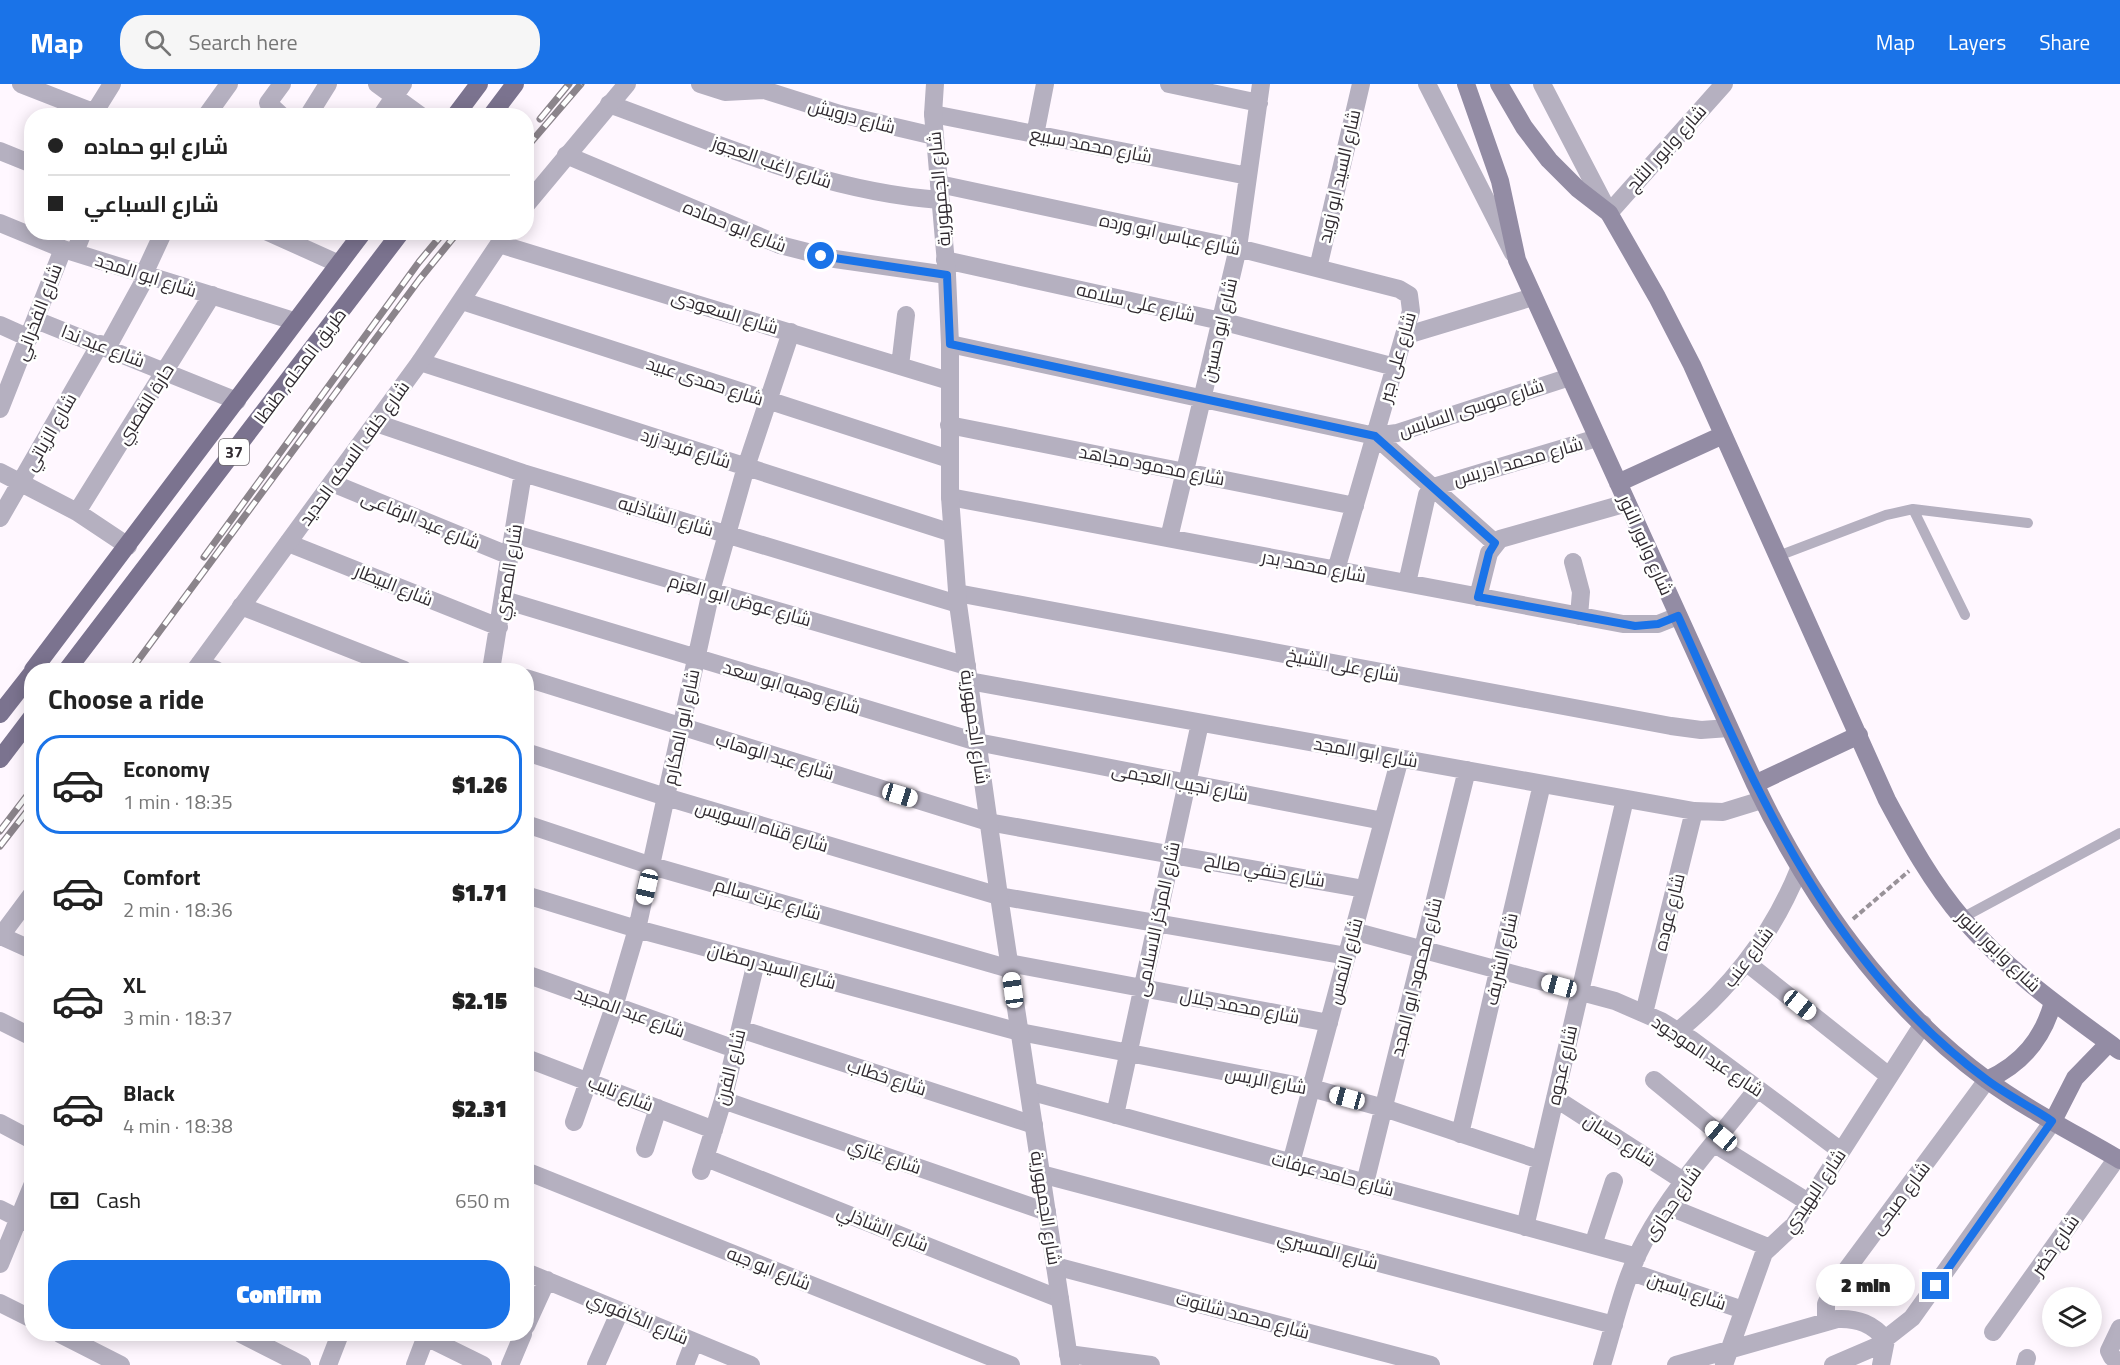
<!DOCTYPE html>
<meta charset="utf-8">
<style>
body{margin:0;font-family:"Titillium Web",Cairo,sans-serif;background:#f6f6f6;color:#222;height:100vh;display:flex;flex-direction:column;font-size:22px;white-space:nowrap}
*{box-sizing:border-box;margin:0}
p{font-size:20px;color:#767676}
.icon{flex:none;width:33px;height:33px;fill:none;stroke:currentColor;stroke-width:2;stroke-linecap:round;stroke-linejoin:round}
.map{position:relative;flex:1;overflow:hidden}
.side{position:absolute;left:24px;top:579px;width:510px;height:678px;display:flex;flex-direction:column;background:#fff;border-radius:24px;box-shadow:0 3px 15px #0003}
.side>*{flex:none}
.guide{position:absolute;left:24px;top:24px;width:510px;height:132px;border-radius:24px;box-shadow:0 3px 15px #0003;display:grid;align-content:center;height:132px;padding:0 24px;background:#fff}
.controls{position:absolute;left:2042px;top:1203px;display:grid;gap:12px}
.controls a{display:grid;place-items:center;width:60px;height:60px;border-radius:50%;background:#fff;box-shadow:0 3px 15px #0003;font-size:30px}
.end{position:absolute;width:27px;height:27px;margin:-14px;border:8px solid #1a73e8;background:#fff;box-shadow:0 0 0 3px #fff}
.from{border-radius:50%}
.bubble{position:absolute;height:42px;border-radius:21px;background:#fff;box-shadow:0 3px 15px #0003;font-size:20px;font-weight:800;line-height:42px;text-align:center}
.car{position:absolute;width:18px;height:36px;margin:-18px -9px;border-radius:8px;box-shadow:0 0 4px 2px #0007;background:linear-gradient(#fff 24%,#345 0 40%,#fff 0 76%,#345 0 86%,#fff 0)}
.guide b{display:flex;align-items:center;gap:21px;height:57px;font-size:22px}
.guide b+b{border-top:2px solid #e0e0e0}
.guide i{width:15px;height:15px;background:#222}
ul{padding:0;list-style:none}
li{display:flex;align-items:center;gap:18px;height:99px;margin:0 12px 9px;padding:0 12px;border:3px solid transparent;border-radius:24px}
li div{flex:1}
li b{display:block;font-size:22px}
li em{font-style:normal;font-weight:800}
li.selected{border-color:#1a73e8}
li>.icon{width:54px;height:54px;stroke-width:1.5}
h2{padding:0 24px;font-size:27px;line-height:72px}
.pay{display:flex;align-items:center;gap:15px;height:66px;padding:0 24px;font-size:22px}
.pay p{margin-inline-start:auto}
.action{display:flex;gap:12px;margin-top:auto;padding:12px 24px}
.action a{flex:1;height:69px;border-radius:24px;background:#1a73e8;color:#fff;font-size:24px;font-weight:800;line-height:69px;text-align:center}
header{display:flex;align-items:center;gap:36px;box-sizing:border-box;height:84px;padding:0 30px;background:#1a73e8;color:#fff}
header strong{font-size:28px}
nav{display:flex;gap:33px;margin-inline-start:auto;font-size:21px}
.search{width:420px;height:54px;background:#f6f6f6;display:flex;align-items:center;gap:15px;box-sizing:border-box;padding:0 21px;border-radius:24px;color:#767676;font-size:22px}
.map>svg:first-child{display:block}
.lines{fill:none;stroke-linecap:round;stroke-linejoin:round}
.path{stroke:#999299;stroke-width:4;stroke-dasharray:6 3;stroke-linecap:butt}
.service{stroke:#b5b0c0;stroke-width:10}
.minor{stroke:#b5b0c0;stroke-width:18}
.tertiary{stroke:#b5b0c0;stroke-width:18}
.secondary{stroke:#938ca4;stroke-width:18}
.primary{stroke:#7b738f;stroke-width:18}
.rail-casing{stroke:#8b848b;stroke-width:7}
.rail{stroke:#fff;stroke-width:4.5;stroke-dasharray:14;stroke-linecap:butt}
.route{stroke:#1a73e8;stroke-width:8}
.labels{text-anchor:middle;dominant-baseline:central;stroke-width:5;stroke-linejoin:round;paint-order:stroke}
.shield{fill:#fff;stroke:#6f6b6f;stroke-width:1.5}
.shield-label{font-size:16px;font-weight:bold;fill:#312b31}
.street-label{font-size:18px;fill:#312b31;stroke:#fff}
</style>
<header>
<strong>Map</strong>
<div class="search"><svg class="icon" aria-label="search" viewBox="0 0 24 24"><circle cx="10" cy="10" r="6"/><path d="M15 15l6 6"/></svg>Search here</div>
<nav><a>Map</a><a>Layers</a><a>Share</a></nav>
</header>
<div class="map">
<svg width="2120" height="1281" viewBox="0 0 2120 1281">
<rect width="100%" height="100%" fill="#fff7ff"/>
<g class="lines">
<path class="path" d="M1853,835L1909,787"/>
<path class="service" d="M1913,425L1965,531
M1778,472L1886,431L1913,425L2028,439
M1962,834L2120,749"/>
<path class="minor" d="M21,0L103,32
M377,0L421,32
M700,0L725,8L764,6L840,30L934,52
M1169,0L1259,19
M609,20C717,59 824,108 940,116
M94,29L112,0
M933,30L1248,92
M206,32L229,0
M282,32L268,19L282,0
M308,32L328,0
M381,32L403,0
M1035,51L1045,0
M0,67L32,80
M566,71L780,161L835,175L947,191
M939,100L1238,164L1399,205L1409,211L1411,227L1336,486
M1609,129L1724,0
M0,139L63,165L294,237
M268,148L339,180
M499,160L949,297
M75,168L83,148
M945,176L1221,237L1395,283
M1318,184L1361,0
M144,190L163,149
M462,217L949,375
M36,236L237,317
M0,241L29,254
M1404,252L1533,213
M950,260L1375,352L1397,349L1570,293
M107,264L147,191
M420,278L952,449
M900,282L906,231
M0,325L63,165
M376,339L523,389L958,520
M949,341L1355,422
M1375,352L1495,459
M0,388L77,428L128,462
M332,399L510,472
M950,413L1623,540H1658L1678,532
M77,428L212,211
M0,434L100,260
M514,450L967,582
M1169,454L1238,164L1261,0
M288,459L499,543
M1573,478L1581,508L1579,532
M1407,499L1427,411L1433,403L1597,354
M957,509L1671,642L1701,646L1729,644
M1478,513L1489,469L1500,455L1627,419
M504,516L977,658L1383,737
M241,522L404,586
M200,580L216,586
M491,586L523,389
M526,594L988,738L1364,805
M969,597L1694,727L1723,728L1762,716
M526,668L666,713L999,812L1347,872
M526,740L652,782L1010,885
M526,811L637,845L1020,948L1311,1004L1384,1024L1540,1076
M1353,847L1615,917L1661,937L1692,956L1841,1067
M1,852L32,866
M1009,879L1329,939
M1747,879L1889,992
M526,890L735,965
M1644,929L1694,727
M0,937L32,953
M740,945L1034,1041
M1678,947C1732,903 1773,850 1799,785
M526,974L714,1046
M1654,996L1721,1051
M1029,1007L1637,1173
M1555,1014L1685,1098
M723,1016L1047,1128
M1115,1031L1200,639
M574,1038L614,923L637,845L711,507L746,383L791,248
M0,1039L32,1056
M1460,1050L1542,700
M1715,1060L1808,1118
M645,1065L658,1024
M706,1074L1060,1215
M1291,1079L1400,674
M526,1087L1011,1281
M701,1087L723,1016L756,878
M1041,1090L1614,1241
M1365,1099L1467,686
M1667,1122L1768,1163
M0,1125L32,1141
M1525,1143L1625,715
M1593,1161L1614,1097
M0,1180L32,1102
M1055,1182L1431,1281
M526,1188L751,1281
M1631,1188L1743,1226
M0,1219L32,1235
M1826,1238V1220L1833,1204L1987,996
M526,1242L547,1196
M2120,1244L2109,1267L2112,1273L2120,1278
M1993,1248L2117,1074
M60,1250L121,1281
M241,1250L302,1281
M420,1250L483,1281
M1068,1270L1151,1281
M328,1281L340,1250
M415,1281L426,1252
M510,1281L523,1250
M596,1281L620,1227
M685,1281L694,1258
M1602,1281C1615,1239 1624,1194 1645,1156C1675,1101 1720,1053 1757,1005
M1676,1281L1837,1235C1858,1234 1873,1240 1886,1256
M1724,1281L1764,1169L1794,1141L1923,940
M1833,1281L1875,1263L1912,1234L2053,1037
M1881,1281L1886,1256
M2025,1281L2027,1274"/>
<path class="tertiary" d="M935,0L933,30L947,191L950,260V413L958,520L999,812L1070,1281
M1427,0L1513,169
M1542,0L1609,129
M526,121L627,0
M195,586L420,278L507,148
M0,853L32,810"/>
<path class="secondary" d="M1466,0L1500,97L1517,176L1755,700C1809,813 1885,921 1987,996C2028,1026 2076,1050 2120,1076
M1499,0L1524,43L1549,76L1578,105L1609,129L1657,213L1692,281L1887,716C1909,757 1932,799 1963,835C2008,887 2065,927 2120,967
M1618,399L1723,351
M1755,700L1859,651
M1987,996C2022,980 2043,955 2053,918
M2053,1037L2075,994L2109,959"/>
<path class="primary" d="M455,32L479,0
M491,32L515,0
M33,586L363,148
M67,586L401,148
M0,630L32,589
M0,675L32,633"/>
<defs>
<path id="rail" d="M540,35L569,0
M526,64L581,0
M204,473L419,178L444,148
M131,586L419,196L458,148
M0,747L32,705
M0,762L32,721"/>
</defs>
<use href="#rail" class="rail-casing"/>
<use href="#rail" class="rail"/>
</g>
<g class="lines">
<path class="route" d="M821,172L947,191L950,260L1375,352L1495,459L1489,469L1478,513L1635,542L1658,540L1678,532C1756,706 1828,879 1987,996C2007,1011 2031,1023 2052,1037L1936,1202"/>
</g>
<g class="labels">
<rect class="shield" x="219" y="355" width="30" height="26" rx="4.5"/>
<g class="shield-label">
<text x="234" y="368">37</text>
</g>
<g class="street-label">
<text transform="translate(852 32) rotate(15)">شارع درويش</text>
<text transform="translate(1091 61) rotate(11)">شارع محمد سبيع</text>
<text transform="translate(1666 64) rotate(-48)">شارع وابور الثلج</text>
<text transform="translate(772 78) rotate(19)">شارع راغب العجوز</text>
<text transform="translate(1339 92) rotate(-77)">شارع السيد ابو زويد</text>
<text transform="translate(939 105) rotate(-95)">شارع الجمهورية</text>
<text transform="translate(735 142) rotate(22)">شارع ابو حماده</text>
<text transform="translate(1170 150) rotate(12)">شارع عباس ابو ورده</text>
<text transform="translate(146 191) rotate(18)">شارع ابو المجد</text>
<text transform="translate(1136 218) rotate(13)">شارع على سلامه</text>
<text transform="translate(38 228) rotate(-69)">شارع الفخراني</text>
<text transform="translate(725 228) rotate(17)">شارع السعودى</text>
<text transform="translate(1219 246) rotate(-77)">شارع ابو حسين</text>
<text transform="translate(103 262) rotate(21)">شارع عيد ندا</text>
<text transform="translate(1397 273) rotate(-74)">شارع على جبر</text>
<text transform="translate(300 282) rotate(-53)">طريق المحله, طنطا</text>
<text transform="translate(705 297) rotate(18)">شارع حمدى عبيد</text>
<text transform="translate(145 320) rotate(-58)">حارة القصبي</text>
<text transform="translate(1471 324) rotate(-18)">شارع موسى السايس</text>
<text transform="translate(50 348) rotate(-60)">شارع الزياتي</text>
<text transform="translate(686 364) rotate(18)">شارع فريد زرد</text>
<text transform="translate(354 369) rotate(-54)">شارع خلف السكه الحديد</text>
<text transform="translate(1518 377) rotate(-16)">شارع محمد ادريس</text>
<text transform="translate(1152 381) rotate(11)">شارع محمود مجاهد</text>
<text transform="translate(666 432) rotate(17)">شارع الشاذليه</text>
<text transform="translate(421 436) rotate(22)">شارع عيد الرفاعى</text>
<text transform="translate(1646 461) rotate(66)">شارع وابور النور</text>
<text transform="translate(1314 482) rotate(11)">شارع محمد بدر</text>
<text transform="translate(508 488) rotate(-81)">شارع المصري</text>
<text transform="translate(394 501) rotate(22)">شارع البيطار</text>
<text transform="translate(740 516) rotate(16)">شارع عوض ابو العزم</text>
<text transform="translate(1343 581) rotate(11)">شارع على الشيخ</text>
<text transform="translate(792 603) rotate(17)">شارع وهبه ابو سعد</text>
<text transform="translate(681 643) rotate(-78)">شارع ابو المكارم</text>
<text transform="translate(975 643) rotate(82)">شارع الجمهورية</text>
<text transform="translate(1366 668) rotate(10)">شارع ابو المجد</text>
<text transform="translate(775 672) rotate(17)">شارع عبد الوهاب</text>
<text transform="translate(1180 698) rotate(11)">شارع نجيب العجمى</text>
<text transform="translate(762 742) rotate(17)">شارع قناه السويس</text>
<text transform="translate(1265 786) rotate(10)">شارع حنفي صالح</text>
<text transform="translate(768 815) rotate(16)">شارع عزت سالم</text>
<text transform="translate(1669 828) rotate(-76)">شارع عوده</text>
<text transform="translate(1157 835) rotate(-78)">شارع المركز الاسلامى</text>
<text transform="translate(1999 867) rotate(44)">شارع وابور النور</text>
<text transform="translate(1748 873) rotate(-53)">شارع عنب</text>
<text transform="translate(1501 875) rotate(-77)">شارع الشريف</text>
<text transform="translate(1345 877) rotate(-75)">شارع النمس</text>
<text transform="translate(772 882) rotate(15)">شارع السيد رمضان</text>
<text transform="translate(1416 893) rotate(-76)">شارع محمود ابو المجد</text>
<text transform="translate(1240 922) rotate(11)">شارع محمد جلال</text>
<text transform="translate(630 928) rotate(20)">شارع عبد المجيد</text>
<text transform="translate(1708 972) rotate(34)">شارع عبد الموجود</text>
<text transform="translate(1562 981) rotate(-77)">شارع عجوه</text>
<text transform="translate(730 983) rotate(-76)">شارع الفرن</text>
<text transform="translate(887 993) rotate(18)">شارع خطاب</text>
<text transform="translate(1266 996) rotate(11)">شارع الريس</text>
<text transform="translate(621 1009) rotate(22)">شارع تايب</text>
<text transform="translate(1620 1056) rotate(33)">شارع حسان</text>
<text transform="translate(885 1072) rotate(19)">شارع غازي</text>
<text transform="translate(1333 1090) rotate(15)">شارع حامد عرفات</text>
<text transform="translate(1814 1107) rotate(-56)">شارع البهيدي</text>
<text transform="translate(1900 1114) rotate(-53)">شارع صبحى</text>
<text transform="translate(1672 1119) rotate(-55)">شارع حجازى</text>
<text transform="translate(1046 1124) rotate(81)">شارع الجمهورية</text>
<text transform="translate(883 1144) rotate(22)">شارع الشاذلي</text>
<text transform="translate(2055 1161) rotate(-55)">شارع خضر</text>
<text transform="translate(1328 1166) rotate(15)">شارع المسيري</text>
<text transform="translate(769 1184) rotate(22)">شارع ابو جبه</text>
<text transform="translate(1687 1207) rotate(19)">شارع ياسين</text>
<text transform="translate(1243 1231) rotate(15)">شارع محمد شلتوت</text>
<text transform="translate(638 1234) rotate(23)">شارع الكافوري</text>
</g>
</g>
</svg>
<div class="controls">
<a><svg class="icon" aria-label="layers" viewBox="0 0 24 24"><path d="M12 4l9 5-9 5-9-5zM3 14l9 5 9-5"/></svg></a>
</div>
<i class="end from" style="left:821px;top:172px"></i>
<i class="end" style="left:1936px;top:1202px"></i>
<div class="bubble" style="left:1816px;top:1180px;width:99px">2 min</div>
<i class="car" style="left:900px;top:711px;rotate:107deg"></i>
<i class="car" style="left:647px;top:803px;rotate:193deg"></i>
<i class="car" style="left:1559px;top:902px;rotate:285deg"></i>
<i class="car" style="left:1013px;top:906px;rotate:352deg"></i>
<i class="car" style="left:1800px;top:921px;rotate:129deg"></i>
<i class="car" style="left:1347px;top:1014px;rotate:285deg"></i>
<i class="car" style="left:1721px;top:1052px;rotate:310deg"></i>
<div class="guide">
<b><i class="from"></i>شارع ابو حماده</b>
<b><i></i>شارع السباعي</b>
</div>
<section class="side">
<h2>Choose a ride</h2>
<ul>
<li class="selected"><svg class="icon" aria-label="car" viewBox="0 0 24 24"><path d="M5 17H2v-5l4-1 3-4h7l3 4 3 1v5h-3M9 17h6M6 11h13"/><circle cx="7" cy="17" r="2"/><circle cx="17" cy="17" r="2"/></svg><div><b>Economy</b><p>1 min · 18:35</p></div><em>$1.26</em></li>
<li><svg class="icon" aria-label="car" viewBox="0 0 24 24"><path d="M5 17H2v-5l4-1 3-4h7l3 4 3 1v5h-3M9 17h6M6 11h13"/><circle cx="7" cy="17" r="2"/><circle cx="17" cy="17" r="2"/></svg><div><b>Comfort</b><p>2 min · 18:36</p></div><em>$1.71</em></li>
<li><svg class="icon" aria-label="car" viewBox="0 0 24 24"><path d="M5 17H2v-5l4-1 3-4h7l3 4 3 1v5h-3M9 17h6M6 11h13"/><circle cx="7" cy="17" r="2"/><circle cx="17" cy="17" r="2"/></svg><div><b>XL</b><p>3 min · 18:37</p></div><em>$2.15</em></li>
<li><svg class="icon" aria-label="car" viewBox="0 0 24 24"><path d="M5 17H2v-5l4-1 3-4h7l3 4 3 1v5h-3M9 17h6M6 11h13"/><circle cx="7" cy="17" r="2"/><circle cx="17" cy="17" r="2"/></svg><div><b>Black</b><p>4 min · 18:38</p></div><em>$2.31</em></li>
</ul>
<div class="pay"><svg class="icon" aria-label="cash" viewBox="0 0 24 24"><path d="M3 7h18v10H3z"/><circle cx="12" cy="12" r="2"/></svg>Cash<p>650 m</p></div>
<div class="action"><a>Confirm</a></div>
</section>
</div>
